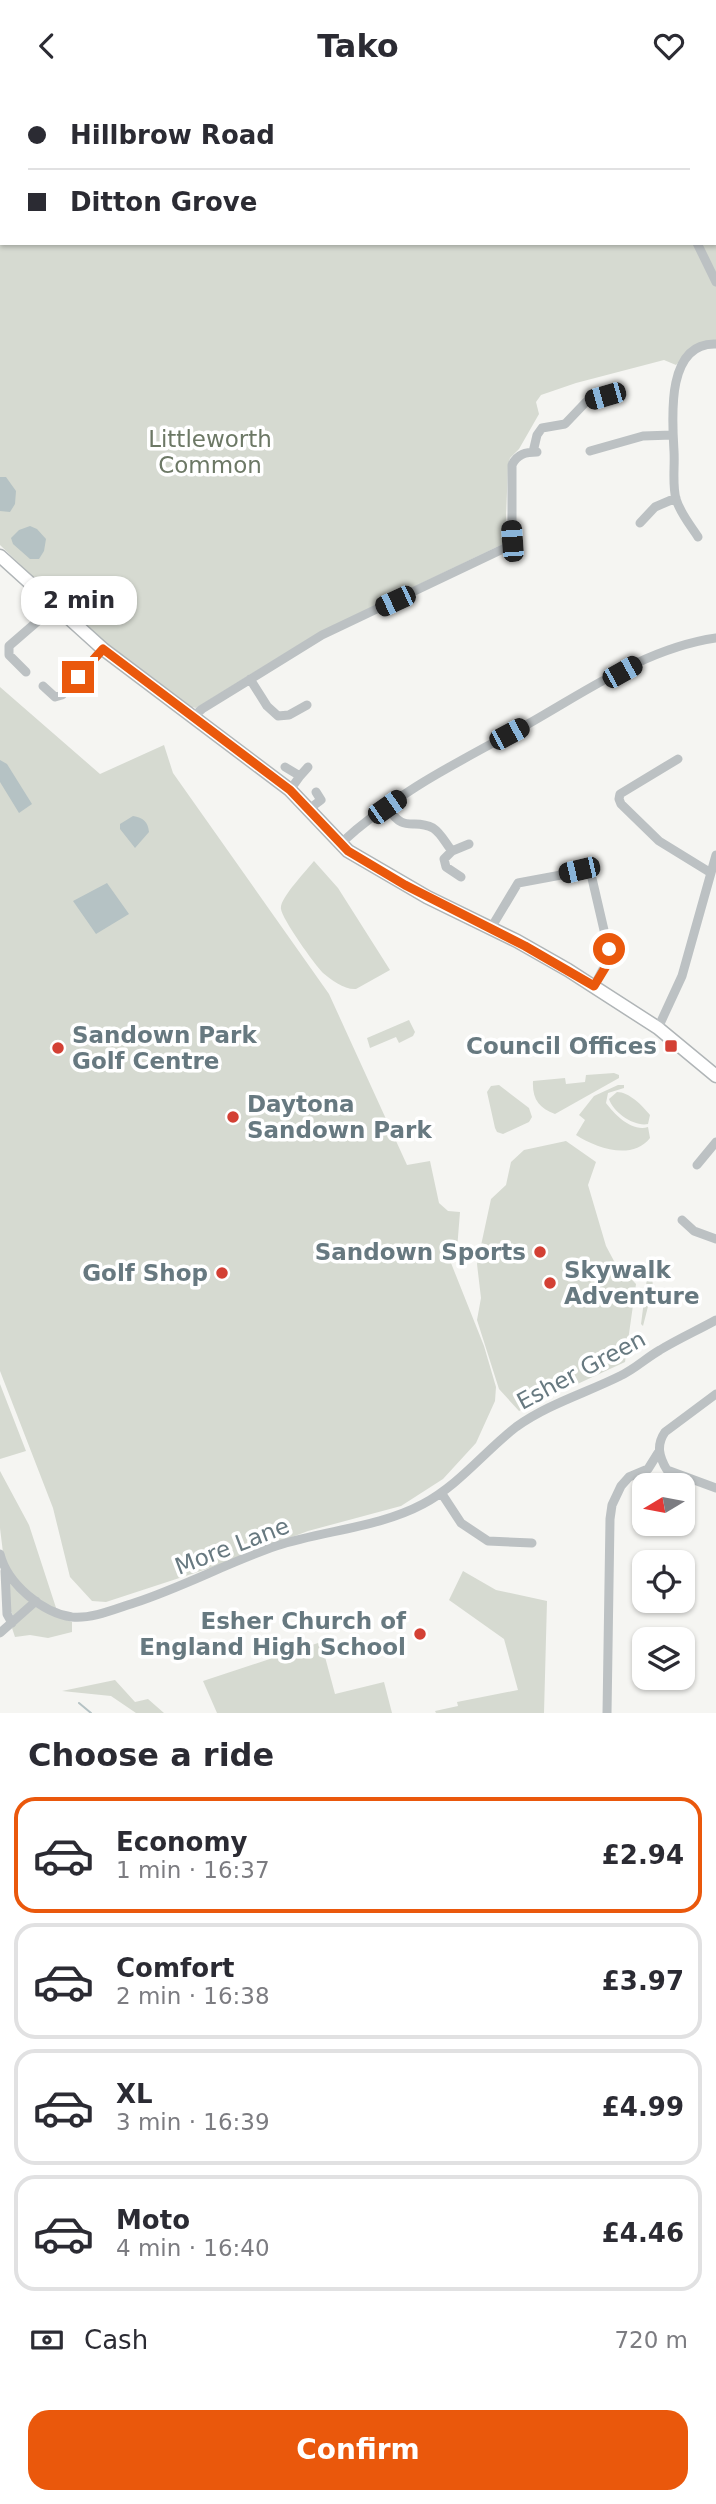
<!DOCTYPE html>
<meta charset="utf-8">
<style>
body{margin:0;font-family:"DejaVu Sans",sans-serif;background:#f2f2f3;color:#2b2b33;height:100vh;display:flex;flex-direction:column;font-size:26px;white-space:nowrap}
*{box-sizing:border-box;margin:0}
p{font-size:23px;color:#7c7c81}
.icon{flex:none;width:38px;height:38px;fill:none;stroke:currentColor;stroke-width:2;stroke-linecap:round;stroke-linejoin:round}
.map{position:relative;height:1622px;overflow:hidden}
.panel{display:flex;flex-direction:column;background:#fff;flex:1}
.panel>*{flex:none}
.top-card{position:absolute;left:0px;top:0px;width:718px;height:154px;box-shadow:0 2px 5px #0004;display:grid;align-content:center;height:154px;padding:0 28px;background:#fff}
.needle{width:46px;rotate:260deg}
.fabs{position:absolute;left:632px;top:1382px;display:grid;gap:14px}
.fabs a{display:grid;place-items:center;width:63px;height:63px;border-radius:14px;background:#fff;box-shadow:0 2px 5px #0004;font-size:35px}
.end{position:absolute;width:32px;height:32px;margin:-16px;border:9px solid #ea580c;background:#fff;box-shadow:0 0 0 4px #fff}
.from{border-radius:50%}
.bubble{position:absolute;height:49px;border-radius:21px;background:#fff;box-shadow:0 2px 5px #0004;font-size:23px;font-weight:700;line-height:49px;text-align:center}
.car{position:absolute;width:21px;height:42px;margin:-21px -10px;border-radius:9px;box-shadow:0 0 5px 2px #0007;background:linear-gradient(#222 24%,#8ab4d8 0 40%,#222 0 76%,#8ab4d8 0 86%,#222 0)}
.top-card b{display:flex;align-items:center;gap:24px;height:66px;font-size:26px}
.top-card b+b{border-top:2px solid #e1e1e2}
.top-card i{width:18px;height:18px;background:#2b2b33}
ul{padding:0;list-style:none}
li{display:flex;align-items:center;gap:21px;height:116px;margin:0 14px 10px;padding:0 14px;border:4px solid #e1e1e2;border-radius:21px}
li div{flex:1}
li b{display:block;font-size:26px}
li em{font-style:normal;font-weight:700}
li.on{border-color:#ea580c}
li>.icon{width:63px;height:63px;stroke-width:1.5}
h2{padding:0 28px;font-size:32px;line-height:84px}
.pay{display:flex;align-items:center;gap:18px;height:77px;padding:0 28px;font-size:26px}
.pay p{margin-inline-start:auto}
.action{display:flex;gap:14px;margin-top:auto;padding:14px 28px}
.action a{flex:1;height:80px;border-radius:21px;background:#ea580c;color:#fff;font-size:28px;font-weight:700;line-height:80px;text-align:center}
header{display:flex;justify-content:space-between;align-items:center;height:91px;padding:0 28px;background:#fff;font-size:32px;font-weight:700}
.map>svg:first-child{display:block}
.green{fill:#d6dad1}
.water{fill:#b5c2c4}
.lines{fill:none;stroke-linecap:round;stroke-linejoin:round}
.stream{stroke:#b5c2c4;stroke-width:2}
.major-casing{stroke:#b0b5b7;stroke-width:15}
.minor{stroke:#bcc1c3;stroke-width:9}
.major{stroke:#fff;stroke-width:12}
.route{stroke:#ea580c;stroke-width:9}
.poi-dot{fill:#d34034;stroke:#fff;stroke-width:2.5}
.labels{text-anchor:middle;dominant-baseline:central;stroke-width:7;stroke-linejoin:round;paint-order:stroke}
.park-label{font-size:23px;fill:#6c7865;stroke:#fff}
.poi-label{font-size:23px;font-weight:bold;fill:#677980;stroke:#fff;text-anchor:end}
.street-label{font-size:23px;fill:#677980;stroke:#fff}
</style>
<header><svg class="icon" aria-label="back" viewBox="0 0 24 24"><path d="M15 5l-7 7 7 7"/></svg>Tako<svg class="icon" aria-label="heart" viewBox="0 0 24 24"><path d="M12 20l-8-8c-3-5 5-10 8-4 3-6 11-1 8 4z"/></svg></header>
<div class="map">
<svg width="716" height="1622" viewBox="0 0 716 1622">
<rect width="100%" height="100%" fill="#f5f5f2"/>
<path class="green" d="M0,0L14,2H2V152H716V2L641,0H716V253L685,264L676,274L664,269L576,292L541,304L536,311L539,323L519,358L510,367L508,375L505,452L318,542L196,617L192,616L85,536L0,454Z
M172,0H570L574,2H168Z
M0,596L100,683L164,654L173,682L329,903L407,1074L430,1070L439,1112L448,1120L460,1121L456,1171L451,1172L484,1255L496,1296L495,1310L476,1352L443,1388L401,1415L308,1440L213,1476L106,1511L92,1510L70,1486L53,1417L0,1280Z
M314,770L338,797L390,879L356,898C345,899 331,889 323,882C315,874 282,828 281,818C279,808 307,779 314,770Z
M409,929L415,941L413,945L399,952L396,946L370,957L367,947Z
M614,982L619,984V987L555,1023C539,1017 532,1008 533,990L565,987L566,993L585,991L586,984Z
M499,994L529,1017L532,1026L529,1031L503,1043L497,1041L495,1037L487,1001L491,995Z
M618,994H624V997L608,1002L606,1012C615,1024 632,1041 648,1036L650,1047C632,1070 596,1057 576,1044L585,1029L579,1024L594,1005Z
M617,1001C629,1001 642,1014 650,1024L648,1033C634,1036 613,1021 609,1008Z
M566,1050L596,1071L588,1094L606,1155L614,1170L636,1193L625,1271L519,1320L499,1298L477,1229L481,1207L477,1173L491,1108L506,1094L511,1071L524,1059Z
M650,1164L653,1196L643,1235L641,1233Z
M0,1293L26,1360L0,1368Z
M0,1380L29,1434L59,1526L72,1531V1541L48,1547L30,1544L15,1546L12,1537L17,1531L10,1519L0,1437Z
M463,1480L496,1499L547,1510L544,1622H436L435,1620L458,1615L457,1611L518,1599L504,1548L449,1509Z
M321,1551L335,1603L384,1591L392,1622H217L203,1590Z
M115,1589L135,1611L148,1608L164,1622H136L111,1605L62,1600Z"/>
<path class="water" d="M0,386H6L16,400L15,413L10,421L0,420Z
M30,435L37,438L46,448L44,460L39,468H30L13,453L11,447L19,439Z
M0,669L7,673L32,713L19,722L0,691Z
M133,725C143,727 148,730 149,741L135,757L120,738V733Z
M107,792L129,823L96,843L73,810Z"/>
<g class="lines">
<path class="stream" d="M437,0L442,2
M488,0L492,2
M172,2L175,0
M473,2L475,0
M0,19L2,20
M716,89V92
M716,108V107
M79,1612L91,1622"/>
<defs>
<path id="major" d="M0,465L103,558L290,699L348,760L427,806L517,850L568,879L658,937L716,985"/>
</defs>
<use href="#major" class="major-casing"/>
<path class="minor" d="M0,104L2,103
M697,152L716,191
M590,360L643,345L672,344
M533,361L537,344L542,337L565,333L586,311L610,303
M640,432L655,416L676,407
M698,446C691,435 680,422 676,408C672,393 675,376 674,360C672,327 666,251 716,253
M26,581L9,564V555L54,516
M250,588L267,615L278,625L289,624L307,614
M43,595L55,606L62,604L103,558
M194,625L202,618L322,544L509,455L512,450V374C517,363 526,361 537,361
M678,668L620,703L619,708L621,713L659,750L711,782
M285,676L300,685L290,699
M300,685L308,676
M387,716C405,744 413,726 433,737C441,742 446,753 452,760
M309,718L321,709L316,701
M340,753C394,702 464,668 528,633C588,599 647,557 716,547
M461,786L446,776L444,768L452,760L469,753
M491,837L518,792L588,779L591,783L610,865L594,895
M658,937L682,885L716,764
M697,1074L716,1051
M682,1129L694,1140L716,1148
M716,1303L665,1341C656,1354 659,1366 667,1379L716,1397
M442,1403L461,1432L488,1450L532,1452
M0,1463C7,1492 42,1522 72,1526C92,1528 115,1518 134,1512C183,1496 227,1472 276,1455C324,1439 378,1437 423,1413C459,1394 484,1361 516,1336C548,1313 586,1302 620,1285C635,1278 646,1267 660,1259C678,1248 698,1239 716,1229
M5,1480L7,1523L12,1532
M0,1542L36,1510
M607,1622L610,1428L612,1414L621,1395L629,1386L648,1378L658,1362"/>
<use href="#major" class="major"/>
</g>
<g class="lines">
<path class="route" d="M78,586L103,558L290,699L348,760L405,794L525,855L594,895L608,872L609,858"/>
</g>
<g class="poi-dot">
<rect x="664" y="948" width="14" height="14" rx="3.5"/>
<circle cx="58" cy="957" r="7"/>
<circle cx="233" cy="1026" r="7"/>
<circle cx="540" cy="1161" r="7"/>
<circle cx="222" cy="1182" r="7"/>
<circle cx="550" cy="1192" r="7"/>
<circle cx="420" cy="1543" r="7"/>
</g>
<g class="labels">
<g class="park-label">
<text x="210" y="348">Littleworth<tspan x="210" dy="26">Common</tspan></text>
</g>
<g class="poi-label">
<text x="72" y="944" text-anchor="start">Sandown Park<tspan x="72" dy="26">Golf Centre</tspan></text>
<text x="657" y="955">Council Offices</text>
<text x="247" y="1013" text-anchor="start">Daytona<tspan x="247" dy="26">Sandown Park</tspan></text>
<text x="526" y="1161">Sandown Sports</text>
<text x="564" y="1179" text-anchor="start">Skywalk<tspan x="564" dy="26">Adventure</tspan></text>
<text x="208" y="1182">Golf Shop</text>
<text x="406" y="1530">Esher Church of<tspan x="406" dy="26">England High School</tspan></text>
</g>
<g class="street-label">
<text transform="translate(581 1279) rotate(-28)">Esher Green</text>
<text transform="translate(232 1455) rotate(-21)">More Lane</text>
</g>
</g>
</svg>
<div class="fabs">
<a><svg class="needle" viewBox="-14 -14 28 28"><path d="M0-13l5 13h-10z" fill="#e53935"/><path d="M0 13l5-13h-10z" fill="#7c7c81"/></svg></a>
<a><svg class="icon" aria-label="locate" viewBox="0 0 24 24"><circle cx="12" cy="12" r="6"/><path d="M12 2v4M12 18v4M2 12h4M18 12h4"/></svg></a>
<a><svg class="icon" aria-label="layers" viewBox="0 0 24 24"><path d="M12 4l9 5-9 5-9-5zM3 14l9 5 9-5"/></svg></a>
</div>
<i class="end from" style="left:609px;top:858px"></i>
<i class="end" style="left:78px;top:586px"></i>
<div class="bubble" style="left:21px;top:485px;width:116px">2 min</div>
<i class="car" style="left:605px;top:305px;rotate:254deg"></i>
<i class="car" style="left:512px;top:450px;rotate:356deg"></i>
<i class="car" style="left:395px;top:510px;rotate:245deg"></i>
<i class="car" style="left:622px;top:581px;rotate:61deg"></i>
<i class="car" style="left:509px;top:643px;rotate:62deg"></i>
<i class="car" style="left:387px;top:716px;rotate:55deg"></i>
<i class="car" style="left:579px;top:779px;rotate:257deg"></i>
<div class="top-card">
<b><i class="from"></i>Hillbrow Road</b>
<b><i></i>Ditton Grove</b>
</div>
</div>
<section class="panel">
<h2>Choose a ride</h2>
<ul>
<li class="on"><svg class="icon" aria-label="car" viewBox="0 0 24 24"><path d="M5 17H2v-5l4-1 3-4h7l3 4 3 1v5h-3M9 17h6M6 11h13"/><circle cx="7" cy="17" r="2"/><circle cx="17" cy="17" r="2"/></svg><div><b>Economy</b><p>1 min · 16:37</p></div><em>£2.94</em></li>
<li><svg class="icon" aria-label="car" viewBox="0 0 24 24"><path d="M5 17H2v-5l4-1 3-4h7l3 4 3 1v5h-3M9 17h6M6 11h13"/><circle cx="7" cy="17" r="2"/><circle cx="17" cy="17" r="2"/></svg><div><b>Comfort</b><p>2 min · 16:38</p></div><em>£3.97</em></li>
<li><svg class="icon" aria-label="car" viewBox="0 0 24 24"><path d="M5 17H2v-5l4-1 3-4h7l3 4 3 1v5h-3M9 17h6M6 11h13"/><circle cx="7" cy="17" r="2"/><circle cx="17" cy="17" r="2"/></svg><div><b>XL</b><p>3 min · 16:39</p></div><em>£4.99</em></li>
<li><svg class="icon" aria-label="car" viewBox="0 0 24 24"><path d="M5 17H2v-5l4-1 3-4h7l3 4 3 1v5h-3M9 17h6M6 11h13"/><circle cx="7" cy="17" r="2"/><circle cx="17" cy="17" r="2"/></svg><div><b>Moto</b><p>4 min · 16:40</p></div><em>£4.46</em></li>
</ul>
<div class="pay"><svg class="icon" aria-label="cash" viewBox="0 0 24 24"><path d="M3 7h18v10H3z"/><circle cx="12" cy="12" r="2"/></svg>Cash<p>720 m</p></div>
<div class="action"><a>Confirm</a></div>
</section>
